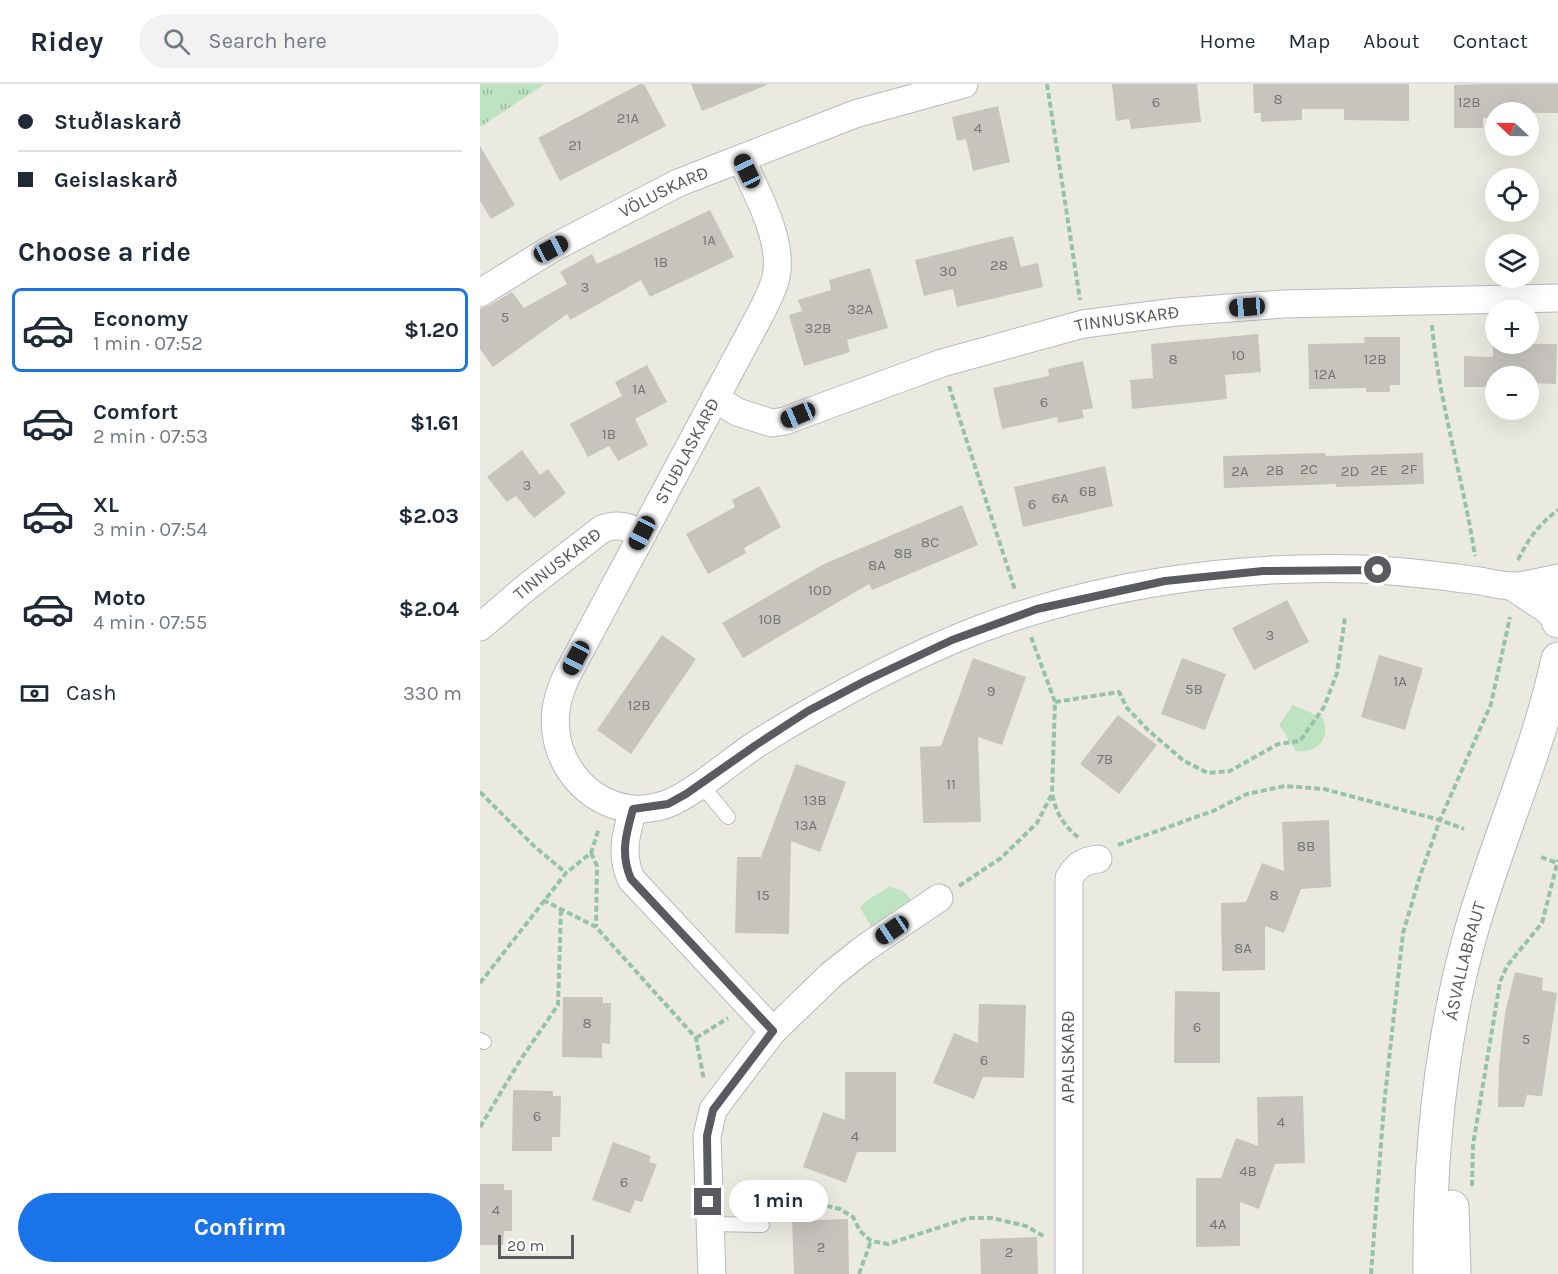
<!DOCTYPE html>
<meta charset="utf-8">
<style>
body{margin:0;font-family:Karla,sans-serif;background:#f2f2f3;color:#1f2937;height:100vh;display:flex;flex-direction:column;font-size:22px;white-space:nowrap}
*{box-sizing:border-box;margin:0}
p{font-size:20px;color:#747a83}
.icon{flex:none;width:33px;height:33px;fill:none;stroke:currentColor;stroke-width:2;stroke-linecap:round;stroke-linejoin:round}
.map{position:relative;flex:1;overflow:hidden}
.drawer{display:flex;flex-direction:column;background:#fff;width:480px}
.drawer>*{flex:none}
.top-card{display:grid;align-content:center;height:132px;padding:0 18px;background:#fff}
.needle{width:39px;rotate:292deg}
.fabs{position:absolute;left:1005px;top:18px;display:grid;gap:12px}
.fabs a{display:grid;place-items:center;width:54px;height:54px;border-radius:50%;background:#fff;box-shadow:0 6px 24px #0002;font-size:30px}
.scale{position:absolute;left:18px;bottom:15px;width:76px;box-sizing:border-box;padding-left:6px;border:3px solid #595b61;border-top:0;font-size:16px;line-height:21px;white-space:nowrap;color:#595b61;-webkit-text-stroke:4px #fff;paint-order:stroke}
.end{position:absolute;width:27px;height:27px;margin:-14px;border:8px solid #595b61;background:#fff;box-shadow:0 0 0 3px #fff}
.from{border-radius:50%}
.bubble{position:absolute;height:42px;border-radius:21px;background:#fff;box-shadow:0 6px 24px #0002;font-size:20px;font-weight:700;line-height:42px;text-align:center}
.car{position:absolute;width:18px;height:36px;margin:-18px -9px;border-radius:8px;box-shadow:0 0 4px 2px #0007;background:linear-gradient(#222 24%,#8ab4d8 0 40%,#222 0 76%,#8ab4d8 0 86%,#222 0)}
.top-card b{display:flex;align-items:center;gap:21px;height:57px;font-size:22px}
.top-card b+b{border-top:2px solid #e0e1e3}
.top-card i{width:15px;height:15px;background:#1f2937}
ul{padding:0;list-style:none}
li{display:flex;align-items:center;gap:18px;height:84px;margin:0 12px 9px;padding:0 6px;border:3px solid transparent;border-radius:9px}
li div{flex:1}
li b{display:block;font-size:22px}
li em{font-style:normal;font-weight:700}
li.on{border-color:#1a73e8}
li>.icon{width:54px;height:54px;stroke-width:1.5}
h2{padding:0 18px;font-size:27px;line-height:72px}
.pay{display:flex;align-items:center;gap:15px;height:66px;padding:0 18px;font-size:22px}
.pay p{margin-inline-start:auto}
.button{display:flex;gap:12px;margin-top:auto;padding:12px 18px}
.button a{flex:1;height:69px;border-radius:36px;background:#1a73e8;color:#fff;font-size:24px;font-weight:700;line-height:69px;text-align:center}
header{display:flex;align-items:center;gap:36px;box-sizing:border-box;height:84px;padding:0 30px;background:#fff;border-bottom:2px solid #e0e1e3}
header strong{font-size:28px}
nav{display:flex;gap:33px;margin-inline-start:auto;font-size:21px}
.search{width:420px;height:54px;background:#f2f2f3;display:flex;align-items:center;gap:15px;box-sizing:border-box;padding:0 21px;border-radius:33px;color:#747a83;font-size:22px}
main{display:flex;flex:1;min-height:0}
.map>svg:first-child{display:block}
.grass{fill:url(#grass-tufts)}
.park{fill:#bde3c1}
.building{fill:#c6c4bd}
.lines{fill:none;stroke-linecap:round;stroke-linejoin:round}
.service-casing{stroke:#b8b9bf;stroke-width:16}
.minor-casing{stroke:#b8b9bf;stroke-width:29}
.secondary-casing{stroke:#b6b8bf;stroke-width:35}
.path{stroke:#96c3a8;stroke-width:4;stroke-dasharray:6 3;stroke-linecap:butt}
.service{stroke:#fff;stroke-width:14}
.minor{stroke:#fff;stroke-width:27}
.secondary{stroke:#fff;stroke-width:33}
.route{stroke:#595b61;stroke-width:8}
.labels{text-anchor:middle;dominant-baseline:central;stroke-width:4.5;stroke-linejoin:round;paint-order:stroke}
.number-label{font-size:15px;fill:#747578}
.street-label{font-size:18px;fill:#595b61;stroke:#fff}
</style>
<header>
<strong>Ridey</strong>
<div class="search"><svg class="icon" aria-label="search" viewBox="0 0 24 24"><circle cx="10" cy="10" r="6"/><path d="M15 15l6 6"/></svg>Search here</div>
<nav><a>Home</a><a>Map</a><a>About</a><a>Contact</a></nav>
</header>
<main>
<section class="drawer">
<div class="top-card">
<b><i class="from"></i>Stuðlaskarð</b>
<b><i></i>Geislaskarð</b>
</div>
<h2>Choose a ride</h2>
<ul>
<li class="on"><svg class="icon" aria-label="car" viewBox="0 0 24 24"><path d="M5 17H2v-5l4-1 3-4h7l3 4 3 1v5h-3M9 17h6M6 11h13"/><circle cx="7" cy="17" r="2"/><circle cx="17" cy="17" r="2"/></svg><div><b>Economy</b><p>1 min · 07:52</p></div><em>$1.20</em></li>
<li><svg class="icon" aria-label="car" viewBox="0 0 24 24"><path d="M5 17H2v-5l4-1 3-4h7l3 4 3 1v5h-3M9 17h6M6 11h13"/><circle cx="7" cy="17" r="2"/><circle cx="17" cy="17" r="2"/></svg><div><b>Comfort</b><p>2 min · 07:53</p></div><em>$1.61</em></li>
<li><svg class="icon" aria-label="car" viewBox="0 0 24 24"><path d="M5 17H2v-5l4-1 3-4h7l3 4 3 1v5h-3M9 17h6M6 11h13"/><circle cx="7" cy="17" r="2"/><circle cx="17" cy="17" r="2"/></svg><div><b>XL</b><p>3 min · 07:54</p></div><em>$2.03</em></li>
<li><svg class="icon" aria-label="car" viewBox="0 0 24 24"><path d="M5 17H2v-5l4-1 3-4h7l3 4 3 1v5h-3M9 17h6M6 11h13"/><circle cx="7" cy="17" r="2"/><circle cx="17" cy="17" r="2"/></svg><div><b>Moto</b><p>4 min · 07:55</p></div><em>$2.04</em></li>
</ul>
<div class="pay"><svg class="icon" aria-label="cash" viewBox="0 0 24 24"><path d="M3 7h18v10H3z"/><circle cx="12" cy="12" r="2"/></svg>Cash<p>330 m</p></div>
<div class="button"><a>Confirm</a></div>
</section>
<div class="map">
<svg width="1078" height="1190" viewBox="0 0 1078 1190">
<defs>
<pattern id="grass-tufts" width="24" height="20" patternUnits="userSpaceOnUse" patternTransform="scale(1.5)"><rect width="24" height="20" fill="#bde3c1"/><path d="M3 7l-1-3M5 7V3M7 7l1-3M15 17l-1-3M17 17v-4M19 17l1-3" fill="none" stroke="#9dbba0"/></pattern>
</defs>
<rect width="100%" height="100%" fill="#ebeae0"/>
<path class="grass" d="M0,0H65L0,43Z"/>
<path class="park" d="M813,621L843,634C851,655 837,670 816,667L799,641Z
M409,803C423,805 428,809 434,822L396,850L380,824L386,817Z"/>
<path class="building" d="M160,0H164L186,42L80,97L58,54Z
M211,0H287V1L222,27Z
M632,0H717L721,38L651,45L649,35L636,37Z
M773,0H929V37L864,36V25H822V36L781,38V29H774Z
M1003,0H1078V29L1016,28V34H1003V44H974V1Z
M518,22L530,78L493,87L486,55L477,57L472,33Z
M0,62L35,121L11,135L0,117Z
M230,126L254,173L170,213L161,196L90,236L87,230L13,283L0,265V225L8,222L32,208L44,224L87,200L80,188L112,170L117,180Z
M533,152L541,183L558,179L563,203L477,223L473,205L444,212L435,176Z
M390,184L408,244L367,256L370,268L324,282L309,231L322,227L318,216L351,206L349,196Z
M778,250L781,288L745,291L747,315L652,325L650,296L673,294L671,260Z
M884,253H920V301H910V308H886V304L829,305L828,260L885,259Z
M1013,260H1077L1076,300L1048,299V292H1016L1014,303H984V272L1013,273Z
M603,277L613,324L602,326L604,334L578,339L577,333L522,345L513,304L569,292L568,285Z
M167,281L187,318L155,335L168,361L138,377L129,362L108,373L90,340L142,312L135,298Z
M42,366L60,391L68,385L86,409L54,434L36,412L27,418L7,393Z
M845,369L846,372L943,369L944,400L856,403V400L744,404L743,372Z
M625,382L633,422L543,443L534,403Z
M279,402L301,443L264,464L266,469L228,490L206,450L255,423L252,416Z
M482,421L498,461L392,506L389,500L263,574L242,539L344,480Z
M807,516L829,558L774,586L752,544Z
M182,551L216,575L151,670L117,646Z
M899,571L943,584L925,646L881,633Z
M493,574L546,593L522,661L498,653L501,738L443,739L440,663L461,662Z
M702,574L746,590L725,646L681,630Z
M638,631L677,661L639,710L600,680Z
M316,680L366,698L340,768L311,757L309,850L255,849L257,773H281Z
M849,736L851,803L821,805L804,849L785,842V886L742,887L741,819L766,818L782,779L804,787L802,738Z
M1035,888L1063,894L1062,906L1077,909L1062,1012L1047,1011L1044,1023H1018L1019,982L1025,929Z
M695,907L740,908V979H694Z
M83,913H123V919H131L130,960L122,959V974L82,973Z
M499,920L546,921L544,994L503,993L494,1015L453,999L474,949L498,959Z
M365,988H416V1068H377L366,1099L323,1083L343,1028L365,1036Z
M33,1006L73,1007V1012H81L80,1053H72V1067H32Z
M823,1012L825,1079L795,1080L779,1125L760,1118V1162L716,1163V1094H741L756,1054L778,1062L777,1013Z
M133,1058L171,1072L169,1078L177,1080L162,1118L155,1116L150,1129L112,1116Z
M0,1100H24V1106H32V1147H24L23,1161H0Z
M368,1135L369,1190H314L312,1137Z
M557,1153L558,1190H501L500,1155Z"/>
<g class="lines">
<defs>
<path id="service" d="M220,699L248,733
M0,956L4,958
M228,1140L282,1141"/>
<g id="minor">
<path d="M261,75C276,107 304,157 296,193C294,204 287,216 282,227L86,593C82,603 77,614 76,626C70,675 104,719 152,725C164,726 181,723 192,718C223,703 249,678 278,659C349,615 422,575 500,545C620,500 754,481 882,485C919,487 955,491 992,496C1005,497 1019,502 1032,502C1047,502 1063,497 1078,494"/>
<path id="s1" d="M0,209L71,165L198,99L375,30L484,0"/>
<path id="s2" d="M235,314L257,328L292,339L305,337L345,322L462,279L603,240L696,228L804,220L1078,214"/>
<path d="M1031,502L1066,525L1078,537"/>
<path id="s3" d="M0,543L48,502L122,445C138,439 147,443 162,449"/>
<path d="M153,725C146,750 140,770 151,795L293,947"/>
<path d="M232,1190L227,1052L233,1026L241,1015L293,947L352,890L385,864L459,814"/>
<path d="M589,1190V794C597,781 603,777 618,775"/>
</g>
<g id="secondary">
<path d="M1078,515V537"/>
<path d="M972,1123L974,1190"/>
<path id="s4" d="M950,1190C949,1076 960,958 991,848C1017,756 1058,669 1078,575"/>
</g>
</defs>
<use href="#service" class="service-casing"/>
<use href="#minor" class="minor-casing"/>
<use href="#secondary" class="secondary-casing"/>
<path class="path" d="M567,0L600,216
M952,241C959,319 983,394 995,472
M469,302L535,506
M1038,476C1049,454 1058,441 1078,426
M551,553L575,618L572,709C576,729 583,741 599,754
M575,618L639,608L647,624L668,646L704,677L728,689L750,687L798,660L820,657L844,623L857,589L865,534
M0,708L54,762L86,789
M638,761L733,727L767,710L805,702L844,705L960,736L984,745
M111,769L117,782L116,843
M1061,773L1077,779
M479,802L521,774L557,739L572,710
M63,816L116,843L216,954L224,996
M0,899L86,789L111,769L119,744
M216,954L248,934
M0,1043L41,975L78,921L81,825
M992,1102L993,1061L1020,898L1027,882L1062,839L1078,776
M284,1120L331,1118L360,1125L373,1133L380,1147L391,1157L408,1160L488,1134H512L546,1142L565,1153
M379,1190L391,1157
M891,1190L904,1021L923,849L940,792L960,736L1011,620L1030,533"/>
<use href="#service" class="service"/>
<use href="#minor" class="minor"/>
<use href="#secondary" class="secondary"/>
</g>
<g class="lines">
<path class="route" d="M228,1118L227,1052L233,1026L293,947L151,795C140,770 146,750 153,725L188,720L206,710L276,661L328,627L385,597L472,556L557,525L685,497L783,487L898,486"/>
</g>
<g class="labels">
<g class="number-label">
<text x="798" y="15">8</text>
<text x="676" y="18">6</text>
<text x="989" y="18">12B</text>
<text x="148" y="34">21A</text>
<text x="498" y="44">4</text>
<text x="95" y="61">21</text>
<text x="229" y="156">1A</text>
<text x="181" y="178">1B</text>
<text x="519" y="181">28</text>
<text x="468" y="187">30</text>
<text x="105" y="203">3</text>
<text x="380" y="225">32A</text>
<text x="25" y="233">5</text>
<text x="338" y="244">32B</text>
<text x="758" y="271">10</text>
<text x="693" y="275">8</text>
<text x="895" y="275">12B</text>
<text x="845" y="290">12A</text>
<text x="159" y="305">1A</text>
<text x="564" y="318">6</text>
<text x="129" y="350">1B</text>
<text x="829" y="385">2C</text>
<text x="929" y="385">2F</text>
<text x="795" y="386">2B</text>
<text x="899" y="386">2E</text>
<text x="760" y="387">2A</text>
<text x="870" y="387">2D</text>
<text x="47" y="401">3</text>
<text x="608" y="407">6B</text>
<text x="580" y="414">6A</text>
<text x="552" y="420">6</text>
<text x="450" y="458">8C</text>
<text x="423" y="469">8B</text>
<text x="397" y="481">8A</text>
<text x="340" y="506">10D</text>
<text x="290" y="535">10B</text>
<text x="790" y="551">3</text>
<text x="920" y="597">1A</text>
<text x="714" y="605">5B</text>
<text x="511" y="607">9</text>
<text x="159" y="621">12B</text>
<text x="625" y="675">7B</text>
<text x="471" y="700">11</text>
<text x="335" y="716">13B</text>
<text x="326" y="741">13A</text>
<text x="826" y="762">8B</text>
<text x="283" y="811">15</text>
<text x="794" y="811">8</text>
<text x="763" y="864">8A</text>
<text x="107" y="939">8</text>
<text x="717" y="943">6</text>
<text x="1046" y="955">5</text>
<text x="504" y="976">6</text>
<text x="57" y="1032">6</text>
<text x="801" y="1038">4</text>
<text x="375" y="1052">4</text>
<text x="768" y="1087">4B</text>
<text x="144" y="1098">6</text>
<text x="16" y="1126">4</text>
<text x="738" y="1140">4A</text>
<text x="341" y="1163">2</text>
<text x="529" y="1168">2</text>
</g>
<g class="street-label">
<text stroke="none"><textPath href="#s1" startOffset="210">VÖLUSKARÐ</textPath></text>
<text stroke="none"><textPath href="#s2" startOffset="434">TINNUSKARÐ</textPath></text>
<text transform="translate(207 367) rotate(-62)">STUÐLASKARÐ</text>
<text stroke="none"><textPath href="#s3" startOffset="100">TINNUSKARÐ</textPath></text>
<text stroke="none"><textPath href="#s4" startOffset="316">ÁSVALLABRAUT</textPath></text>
<text transform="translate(588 973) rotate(-90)">APALSKARÐ</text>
</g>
</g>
</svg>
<div class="fabs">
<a><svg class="needle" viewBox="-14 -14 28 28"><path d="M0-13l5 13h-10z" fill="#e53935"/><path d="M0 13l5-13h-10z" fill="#747a83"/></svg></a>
<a><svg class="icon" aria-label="locate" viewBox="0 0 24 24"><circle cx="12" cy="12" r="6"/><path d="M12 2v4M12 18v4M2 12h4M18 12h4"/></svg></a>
<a><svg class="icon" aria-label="layers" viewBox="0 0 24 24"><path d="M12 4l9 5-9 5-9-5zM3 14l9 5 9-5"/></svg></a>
<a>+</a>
<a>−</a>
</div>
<div class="scale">20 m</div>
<i class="end from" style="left:898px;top:486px"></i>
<i class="end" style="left:228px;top:1118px"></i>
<div class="bubble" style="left:249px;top:1096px;width:99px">1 min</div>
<i class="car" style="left:267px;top:87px;rotate:335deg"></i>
<i class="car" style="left:71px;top:165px;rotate:62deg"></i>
<i class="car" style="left:767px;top:223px;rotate:266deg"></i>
<i class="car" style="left:318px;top:331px;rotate:247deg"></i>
<i class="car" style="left:162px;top:449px;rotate:208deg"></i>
<i class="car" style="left:96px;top:574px;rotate:208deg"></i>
<i class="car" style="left:412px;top:846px;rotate:236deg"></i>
</div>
</main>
